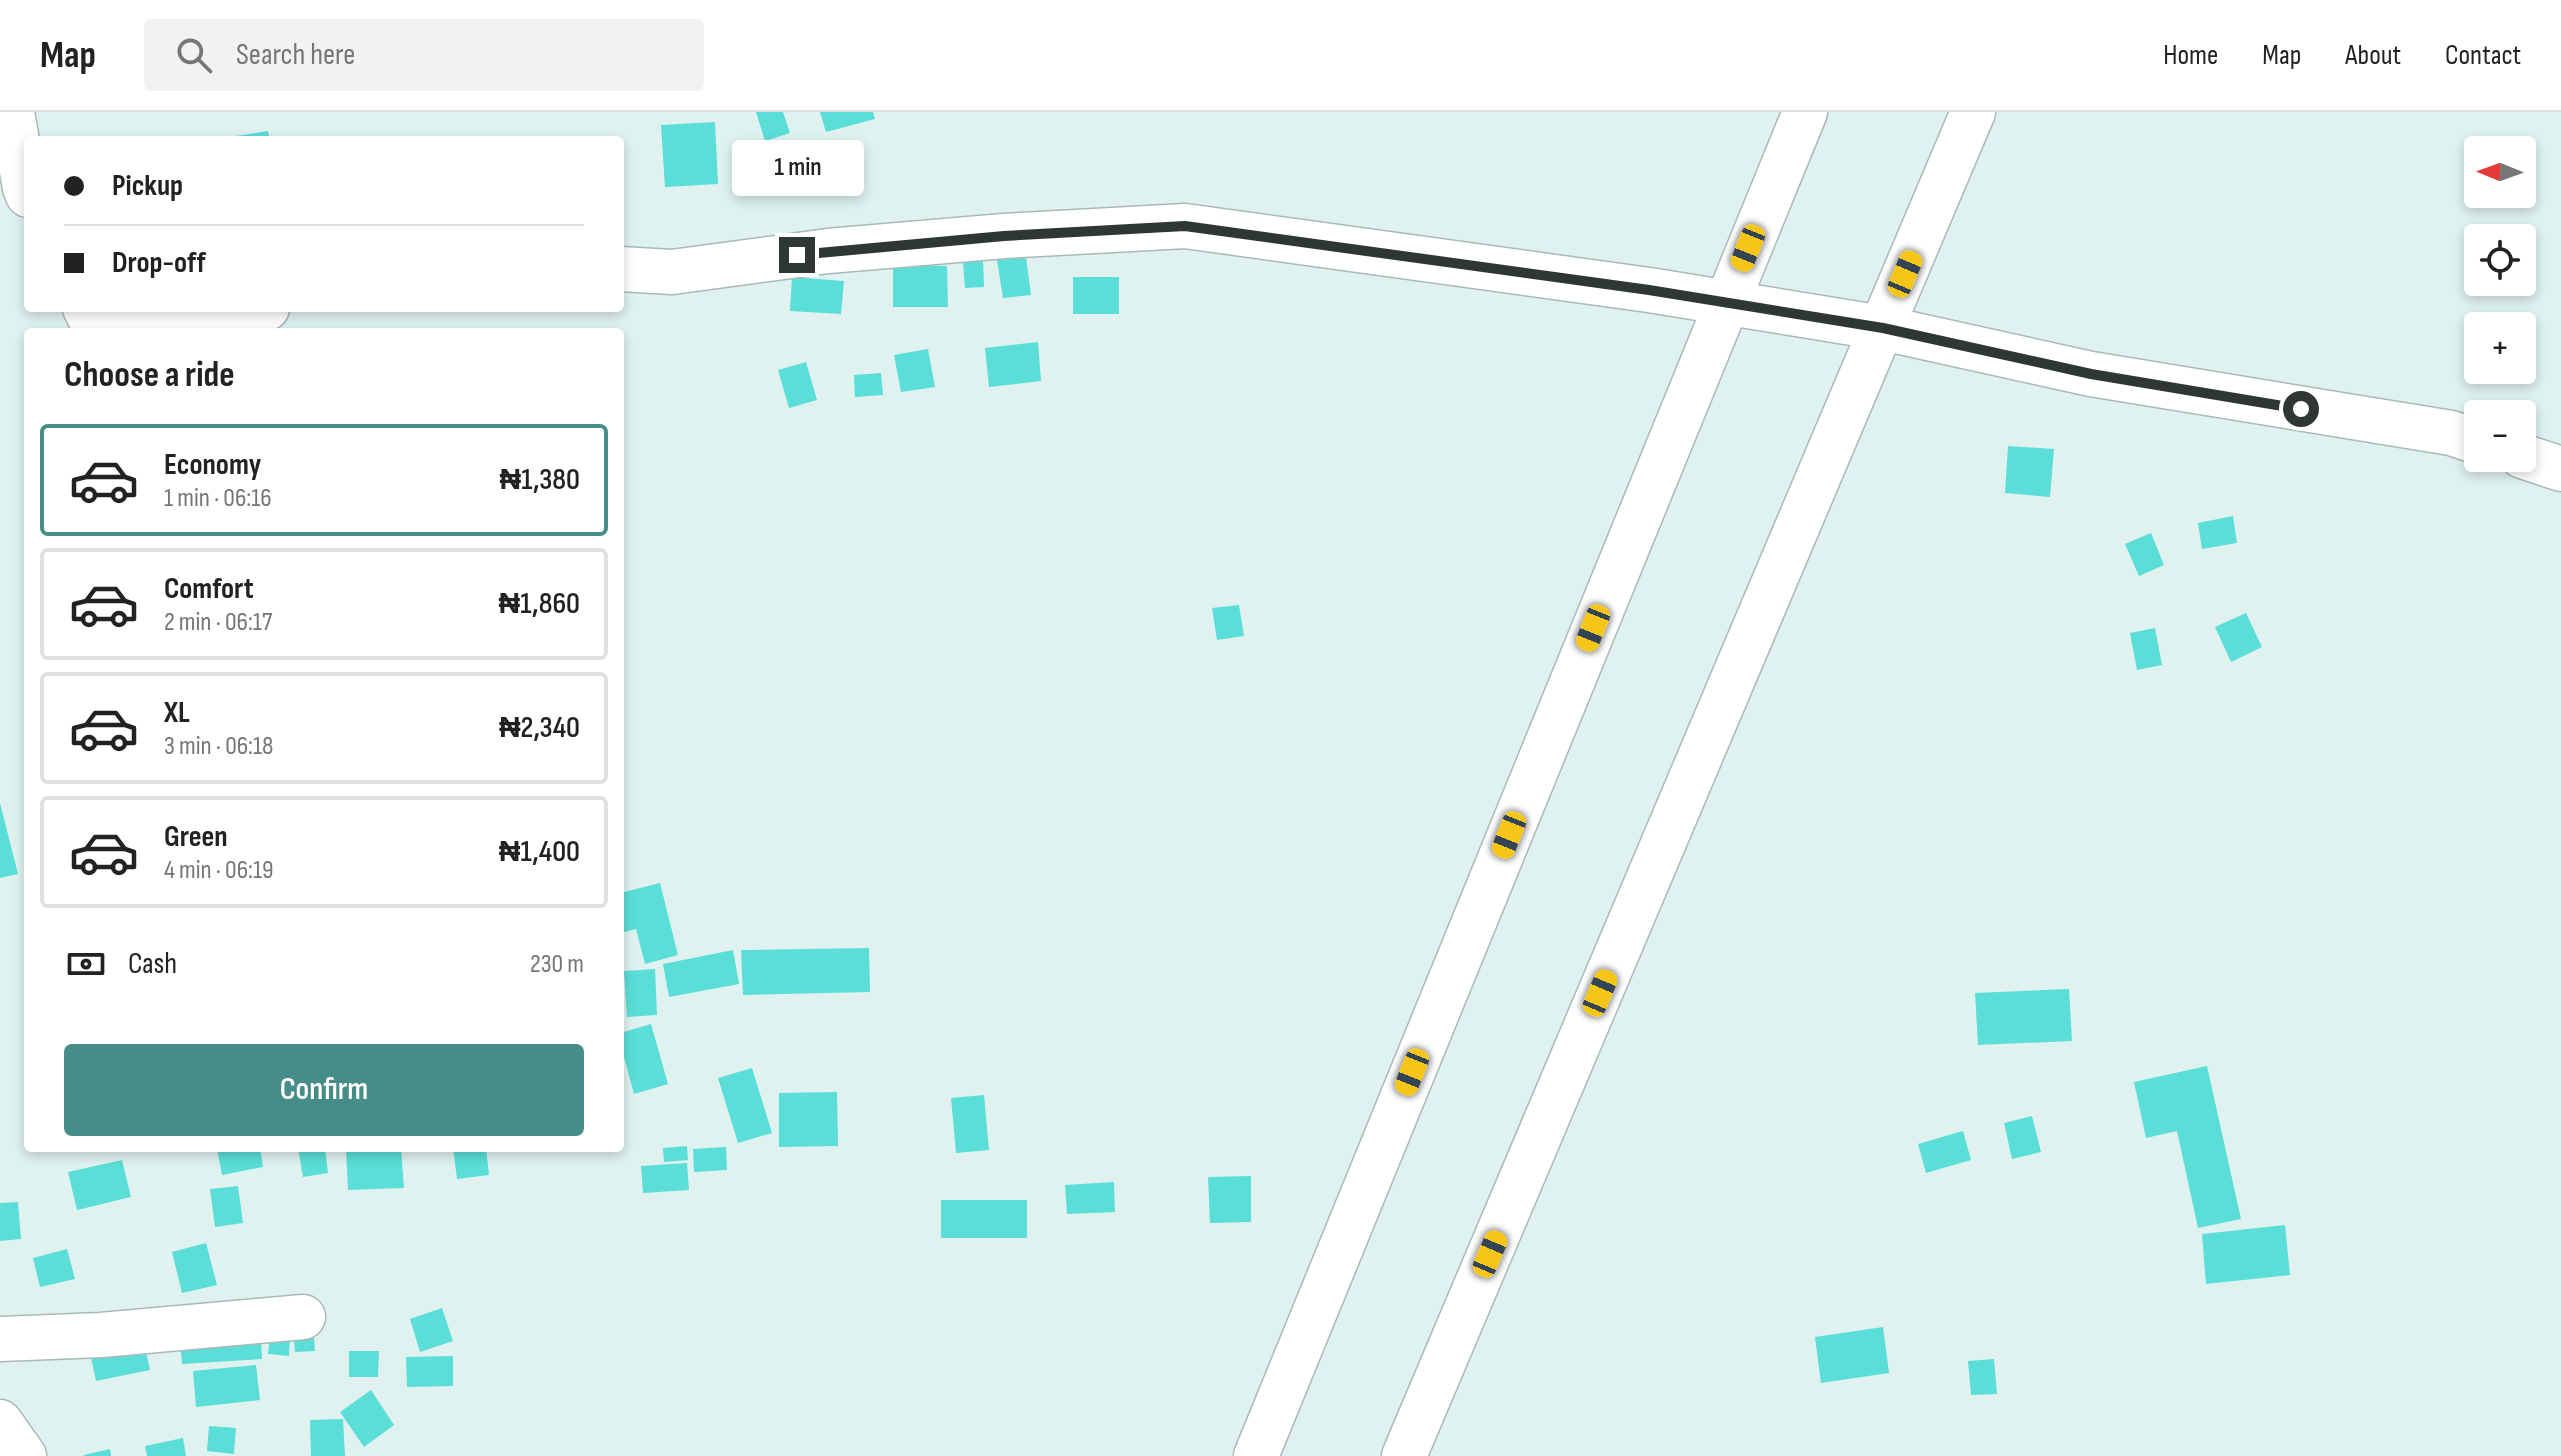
<!DOCTYPE html>
<meta charset="utf-8">
<style>
body{margin:0;font-family:"Sofia Sans Condensed",sans-serif;background:#f2f2f2;color:#222;height:100vh;display:flex;flex-direction:column;font-size:30px;white-space:nowrap}
*{box-sizing:border-box;margin:0}
p{font-size:26px;color:#767676}
.icon{flex:none;width:44px;height:44px;fill:none;stroke:currentColor;stroke-width:2;stroke-linecap:round;stroke-linejoin:round}
.map{position:relative;flex:1;overflow:hidden}
.drawer{position:absolute;left:24px;top:216px;width:600px;height:824px;display:flex;flex-direction:column;background:#fff;border-radius:8px;box-shadow:0 4px 12px #0003}
.drawer>*{flex:none}
.top-card{position:absolute;left:24px;top:24px;width:600px;height:176px;border-radius:8px;box-shadow:0 4px 12px #0003;display:grid;align-content:center;height:176px;padding:0 40px;background:#fff}
.needle{width:52px;rotate:271deg}
.fabs{position:absolute;left:2464px;top:24px;display:grid;gap:16px}
.fabs a{display:grid;place-items:center;width:72px;height:72px;border-radius:8px;background:#fff;box-shadow:0 4px 12px #0003;font-size:40px}
.end{position:absolute;width:36px;height:36px;margin:-18px;border:10px solid #2f3736;background:#fff;box-shadow:0 0 0 4px #fff}
.from{border-radius:50%}
.bubble{position:absolute;height:56px;border-radius:8px;background:#fff;box-shadow:0 4px 12px #0003;font-size:26px;font-weight:600;line-height:56px;text-align:center}
.car{position:absolute;width:24px;height:48px;margin:-24px -12px;border-radius:10px;box-shadow:0 0 6px 2px #0007;background:linear-gradient(#f5c518 24%,#345 0 40%,#f5c518 0 76%,#345 0 86%,#f5c518 0)}
.top-card b{display:flex;align-items:center;gap:28px;height:76px;font-size:30px}
.top-card b+b{border-top:2px solid #e0e0e0}
.top-card i{width:20px;height:20px;background:#222}
ul{padding:0;list-style:none}
li{display:flex;align-items:center;gap:24px;height:112px;margin:0 16px 12px;padding:0 24px;border:4px solid #e0e0e0;border-radius:8px}
li div{flex:1}
li b{display:block;font-size:30px}
li em{font-style:normal;font-weight:600}
li.current{border-color:#468d89}
li>.icon{width:72px;height:72px;stroke-width:1.5}
h2{padding:0 40px;font-size:36px;line-height:96px}
.pay{display:flex;align-items:center;gap:20px;height:88px;padding:0 40px;font-size:30px}
.pay p{margin-inline-start:auto}
.cta{display:flex;gap:16px;margin-top:auto;padding:16px 40px}
.cta a{flex:1;height:92px;border-radius:8px;background:#468d89;color:#fff;font-size:32px;font-weight:600;line-height:92px;text-align:center}
header{display:flex;align-items:center;gap:48px;box-sizing:border-box;height:112px;padding:0 40px;background:#fff;border-bottom:2px solid #e0e0e0}
header strong{font-size:38px}
nav{display:flex;gap:44px;margin-inline-start:auto;font-size:28px}
.search{width:560px;height:72px;background:#f2f2f2;display:flex;align-items:center;gap:20px;box-sizing:border-box;padding:0 28px;border-radius:8px;color:#767676;font-size:30px}
.map>svg:first-child{display:block}
.building{fill:#5aded7}
.lines{fill:none;stroke-linecap:round;stroke-linejoin:round}
.minor-casing{stroke:#a8bab8;stroke-width:47}
.minor{stroke:#fff;stroke-width:44}
.route{stroke:#2f3736;stroke-width:10}
</style>
<header>
<strong>Map</strong>
<div class="search"><svg class="icon" aria-label="search" viewBox="0 0 24 24"><circle cx="10" cy="10" r="6"/><path d="M15 15l6 6"/></svg>Search here</div>
<nav><a>Home</a><a>Map</a><a>About</a><a>Contact</a></nav>
</header>
<div class="map">
<svg width="2561" height="1344" viewBox="0 0 2561 1344">
<rect width="100%" height="100%" fill="#dff2f0"/>
<path class="building" d="M756,0H783L790,21L765,29Z
M820,0H873L875,7L826,20Z
M715,10L718,72L665,75L661,13Z
M268,19L270,28H237L236,24Z
M1026,145L1031,183L1003,186L997,148Z
M983,149L984,175L965,176L963,150Z
M893,153L947,154L948,195H893Z
M792,165L844,169L841,202L790,199Z
M1073,165H1119V202H1073Z
M1038,230L1041,269L989,275L985,236Z
M928,237L935,275L901,280L894,243Z
M806,250L817,288L789,296L778,258Z
M881,261L883,283L855,285L854,263Z
M2008,334L2054,337L2050,385L2005,381Z
M2233,404L2237,431L2202,437L2198,411Z
M2151,421L2164,453L2139,464L2125,432Z
M1239,493L1244,524L1217,528L1212,496Z
M2246,501L2262,535L2231,550L2215,515Z
M2155,516L2162,553L2137,558L2130,521Z
M0,691L18,762L0,766Z
M660,771L678,843L645,852L636,817L620,821V781Z
M869,836L870,880L743,883L741,838Z
M733,838L739,872L669,885L663,852Z
M655,857L657,903L627,905L624,859Z
M2069,877L2072,929L1978,933L1975,881Z
M651,912L668,972L634,982L620,930V921Z
M2207,954L2241,1107L2198,1116L2177,1019L2146,1026L2134,970Z
M752,956L772,1021L738,1031L718,966Z
M837,980L838,1034L779,1035V981Z
M984,983L989,1038L956,1041L951,986Z
M2032,1004L2041,1040L2012,1047L2004,1011Z
M1963,1019L1971,1048L1926,1061L1918,1032Z
M687,1034L688,1048L664,1050L663,1036Z
M726,1035L727,1058L694,1060L693,1037Z
M217,1036H260L263,1055L222,1063Z
M298,1036H325L328,1061L303,1065Z
M401,1036L404,1076L348,1078L346,1038Z
M453,1036H486L489,1063L457,1067Z
M583,1036H616L615,1040L583,1039Z
M122,1048L131,1085L77,1098L68,1060Z
M687,1051L689,1078L643,1081L641,1054Z
M1251,1064V1110L1210,1111L1208,1065Z
M1114,1070L1115,1100L1067,1102L1065,1073Z
M238,1074L243,1111L215,1115L210,1077Z
M941,1088H1027V1126H941Z
M18,1090L21,1127L0,1129V1091Z
M2285,1113L2290,1163L2206,1172L2202,1122Z
M206,1131L217,1173L182,1181L172,1140Z
M67,1137L75,1167L40,1175L33,1146Z
M442,1196L453,1229L420,1240L410,1207Z
M260,1212L262,1247L182,1252L179,1217Z
M313,1213L315,1239L295,1240L293,1214Z
M1883,1215L1889,1261L1821,1271L1815,1225Z
M270,1223L290,1224L289,1244L268,1242Z
M143,1225L150,1258L96,1269L89,1236Z
M349,1239H379L378,1265H349Z
M453,1244V1274L407,1275L406,1245Z
M1994,1247L1997,1282L1971,1283L1968,1249Z
M256,1253L260,1288L196,1295L193,1259Z
M371,1278L394,1313L364,1335L340,1300Z
M343,1307L345,1344H311L310,1308Z
M209,1314L236,1316L234,1342L207,1339Z
M183,1326L186,1344H147L145,1334Z
M110,1337L111,1344H84V1343Z"/>
<g class="lines">
<defs>
<path id="minor" d="M12,0L25,76L28,83
M620,157L672,160L828,139L1004,124L1185,114L1649,178L1883,216L2091,262L2451,321L2478,330
M85,196L94,214L155,203L243,201L267,196
M2522,344L2561,357
M0,1227L101,1223L303,1205
M0,1310L24,1344
M1256,1344L1805,0
M1404,1344L1973,0"/>
</defs>
<use href="#minor" class="minor-casing"/>
<use href="#minor" class="minor"/>
</g>
<g class="lines">
<path class="route" d="M797,143L1004,124L1185,114L1649,178L1883,216L2091,262L2301,297"/>
</g>
</svg>
<div class="fabs">
<a><svg class="needle" viewBox="-14 -14 28 28"><path d="M0-13l5 13h-10z" fill="#e53935"/><path d="M0 13l5-13h-10z" fill="#767676"/></svg></a>
<a><svg class="icon" aria-label="locate" viewBox="0 0 24 24"><circle cx="12" cy="12" r="6"/><path d="M12 2v4M12 18v4M2 12h4M18 12h4"/></svg></a>
<a>+</a>
<a>−</a>
</div>
<i class="end from" style="left:2301px;top:297px"></i>
<i class="end" style="left:797px;top:143px"></i>
<div class="bubble" style="left:732px;top:28px;width:132px">1 min</div>
<i class="car" style="left:1748px;top:136px;rotate:202deg"></i>
<i class="car" style="left:1905px;top:162px;rotate:23deg"></i>
<i class="car" style="left:1593px;top:516px;rotate:202deg"></i>
<i class="car" style="left:1509px;top:723px;rotate:202deg"></i>
<i class="car" style="left:1600px;top:881px;rotate:23deg"></i>
<i class="car" style="left:1412px;top:960px;rotate:202deg"></i>
<i class="car" style="left:1490px;top:1142px;rotate:23deg"></i>
<div class="top-card">
<b><i class="from"></i>Pickup</b>
<b><i></i>Drop-off</b>
</div>
<section class="drawer">
<h2>Choose a ride</h2>
<ul>
<li class="current"><svg class="icon" aria-label="car" viewBox="0 0 24 24"><path d="M5 17H2v-5l4-1 3-4h7l3 4 3 1v5h-3M9 17h6M6 11h13"/><circle cx="7" cy="17" r="2"/><circle cx="17" cy="17" r="2"/></svg><div><b>Economy</b><p>1 min · 06:16</p></div><em>₦1,380</em></li>
<li><svg class="icon" aria-label="car" viewBox="0 0 24 24"><path d="M5 17H2v-5l4-1 3-4h7l3 4 3 1v5h-3M9 17h6M6 11h13"/><circle cx="7" cy="17" r="2"/><circle cx="17" cy="17" r="2"/></svg><div><b>Comfort</b><p>2 min · 06:17</p></div><em>₦1,860</em></li>
<li><svg class="icon" aria-label="car" viewBox="0 0 24 24"><path d="M5 17H2v-5l4-1 3-4h7l3 4 3 1v5h-3M9 17h6M6 11h13"/><circle cx="7" cy="17" r="2"/><circle cx="17" cy="17" r="2"/></svg><div><b>XL</b><p>3 min · 06:18</p></div><em>₦2,340</em></li>
<li><svg class="icon" aria-label="car" viewBox="0 0 24 24"><path d="M5 17H2v-5l4-1 3-4h7l3 4 3 1v5h-3M9 17h6M6 11h13"/><circle cx="7" cy="17" r="2"/><circle cx="17" cy="17" r="2"/></svg><div><b>Green</b><p>4 min · 06:19</p></div><em>₦1,400</em></li>
</ul>
<div class="pay"><svg class="icon" aria-label="cash" viewBox="0 0 24 24"><path d="M3 7h18v10H3z"/><circle cx="12" cy="12" r="2"/></svg>Cash<p>230 m</p></div>
<div class="cta"><a>Confirm</a></div>
</section>
</div>
